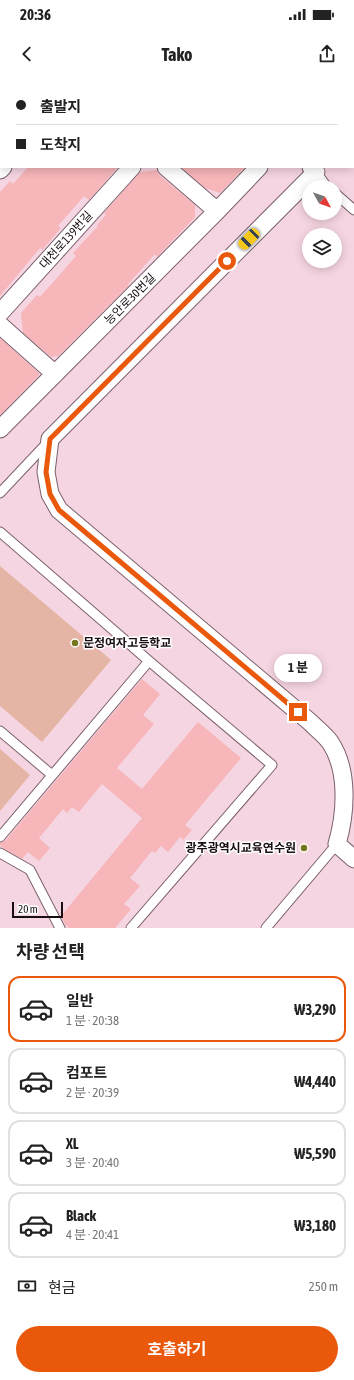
<!DOCTYPE html>
<html lang="ko">
<meta charset="utf-8">
<style>
body{margin:0;font-family:"Asap Condensed","Noto Sans KR",sans-serif;background:#f2f2f2;color:#222;height:100vh;display:flex;flex-direction:column;font-size:15px;white-space:nowrap}
*{box-sizing:border-box;margin:0}
p{font-size:13px;color:#767676}
.icon{flex:none;width:22px;height:22px;fill:none;stroke:currentColor;stroke-width:2;stroke-linecap:round;stroke-linejoin:round}
.map{position:relative;height:848px;overflow:hidden}
.side{display:flex;flex-direction:column;background:#fff;flex:1}
.side>*{flex:none}
.banner{position:absolute;left:0px;top:0px;width:354px;height:88px;box-shadow:0 2px 10px #0003;display:grid;align-content:center;height:88px;padding:0 16px;background:#fff}
.needle{width:26px;rotate:130deg}
.buttons{position:absolute;left:302px;top:100px;display:grid;gap:8px}
.buttons a{display:grid;place-items:center;width:40px;height:40px;border-radius:50%;background:#fff;box-shadow:0 2px 10px #0003;font-size:20px}
.scale{position:absolute;left:12px;bottom:10px;width:51px;box-sizing:border-box;padding-left:4px;border:2px solid #190e12;border-top:0;font-size:11px;line-height:14px;white-space:nowrap;color:#190e12;-webkit-text-stroke:3px #fff;paint-order:stroke}
.end{position:absolute;width:18px;height:18px;margin:-9px;border:5px solid #ea580c;background:#fff;box-shadow:0 0 0 2px #fff}
.from{border-radius:50%}
.bubble{position:absolute;height:28px;border-radius:14px;background:#fff;box-shadow:0 2px 10px #0003;font-size:13px;font-weight:700;line-height:28px;text-align:center}
.car{position:absolute;width:12px;height:24px;margin:-12px -6px;border-radius:5px;box-shadow:0 0 3px 1px #0007;background:linear-gradient(#f5c518 24%,#345 0 40%,#f5c518 0 76%,#345 0 86%,#f5c518 0)}
.banner b{display:flex;align-items:center;gap:14px;height:38px;font-size:15px}
.banner b+b{border-top:1px solid #e0e0e0}
.banner i{width:10px;height:10px;background:#222}
ul{padding:0;list-style:none}
li{display:flex;align-items:center;gap:12px;height:66px;margin:0 8px 6px;padding:0 8px;border:2px solid #e0e0e0;border-radius:12px}
li div{flex:1}
li b{display:block;font-size:15px}
li em{font-style:normal;font-weight:700}
li.current{border-color:#ea580c}
li>.icon{width:36px;height:36px;stroke-width:1.5}
h2{padding:0 16px;font-size:18px;line-height:48px}
.pay{display:flex;align-items:center;gap:10px;height:44px;padding:0 16px;font-size:15px}
.pay p{margin-inline-start:auto}
.cta{display:flex;gap:8px;margin-top:auto;padding:8px 16px}
.cta a{flex:1;height:46px;border-radius:24px;background:#ea580c;color:#fff;font-size:16px;font-weight:700;line-height:46px;text-align:center}
.status{display:flex;justify-content:space-between;align-items:center;height:28px;padding:0 20px;background:#fff;direction:ltr}
.status svg{height:11px;fill:currentColor}
header{display:flex;justify-content:space-between;align-items:center;height:52px;padding:0 16px;background:#fff;font-size:18px;font-weight:700}
.map>svg:first-child{display:block}
.green{fill:#e4b4a4}
.building{fill:#f7b6b9}
.lines{fill:none;stroke-linecap:round;stroke-linejoin:round}
.service-casing{stroke:#7c606c;stroke-width:11}
.minor-casing{stroke:#7c606c;stroke-width:19}
.service{stroke:#fff;stroke-width:9}
.minor{stroke:#fff;stroke-width:17}
.route{stroke:#ea580c;stroke-width:5}
.poi-dot{fill:#75761d;stroke:#fff;stroke-width:1.5}
.labels{text-anchor:middle;dominant-baseline:central;stroke-width:3;stroke-linejoin:round;paint-order:stroke}
.street-label{font-size:12px;fill:#190e12;stroke:#fff}
.poi-label{font-size:12px;font-weight:bold;fill:#190e12;stroke:#fff;text-anchor:start}
</style>
<div class="status"><b>20:36</b><svg viewBox="0 0 49 12"><path d="M0 12V9h3v3zM5 12V6h3v6zM10 12V3h3v9zM15 12V0h3v12zM26 1h20v11H26zM47 4h2v5h-2z"/></svg></div>
<header><svg class="icon" aria-label="back" viewBox="0 0 24 24"><path d="M15 5l-7 7 7 7"/></svg>Tako<svg class="icon" aria-label="share" viewBox="0 0 24 24"><path d="M12 15V3M7 8l5-5 5 5M5 13v7h14v-7"/></svg></header>
<div class="map">
<svg width="354" height="848" viewBox="0 0 354 848">
<rect width="100%" height="100%" fill="#f6d5e2"/>
<path class="green" d="M0,486L111,580L42,662L0,626Z
M0,669L30,695L0,731Z"/>
<path class="building" d="M28,87H118L89,120L84,116L58,146L61,148L42,170L40,168L0,216V112L10,101L13,104Z
M189,87H245L220,113L205,108L182,88Z
M157,90L159,95L195,125V137L157,177L155,174L128,204L129,205L58,276L51,277L23,253L21,233L37,215L40,217L76,176L73,173L98,146L97,145L106,135L104,133L140,92Z
M0,258L39,293V295L0,335Z
M142,599L160,614L143,635L154,644L117,688L142,709L198,642L241,678L185,745L192,750L183,760L180,757L168,772L161,766L155,773L152,771L130,798L140,806L124,824L131,829L115,848H69L65,844L61,836L142,738L102,704L79,732L72,727L67,733L63,729L39,758L50,768L39,781L28,772L22,779L4,769L0,765V763L5,761Z"/>
<g class="lines">
<defs>
<path id="service" d="M353,37L354,34
M318,90L316,92L327,107
M335,113L354,130
M0,413L48,362
M0,452L149,581L0,757
M0,651L52,695
M0,773L30,790L60,848
M131,848L272,685L149,581
M266,848L337,764"/>
<path id="minor" d="M216,0L217,1
M77,1L78,0
M329,1L330,0
M166,87L217,131
M311,87L316,92L50,359L46,392L50,414L59,430L310,642C317,649 325,655 330,662C349,690 346,733 337,764L354,779
M0,90L3,87
M0,233L132,87
M0,245L55,294
M0,349L217,131L259,87"/>
</defs>
<use href="#service" class="service-casing"/>
<use href="#minor" class="minor-casing"/>
<use href="#service" class="service"/>
<use href="#minor" class="minor"/>
</g>
<g class="lines">
<path class="route" d="M227,181L50,359L46,392L50,414L59,430L298,632"/>
</g>
<g class="poi-dot">
<circle cx="75" cy="563" r="4"/>
<circle cx="304" cy="768" r="4"/>
</g>
<g class="labels">
<g class="street-label">
<text transform="translate(66 160) rotate(-48)">대천로139번길</text>
<text transform="translate(130 219) rotate(-45)">능안로30번길</text>
</g>
<g class="poi-label">
<text x="83" y="563">문정여자고등학교</text>
<text x="296" y="768" text-anchor="end">광주광역시교육연수원</text>
</g>
</g>
</svg>
<div class="buttons">
<a><svg class="needle" viewBox="-14 -14 28 28"><path d="M0-13l5 13h-10z" fill="#e53935"/><path d="M0 13l5-13h-10z" fill="#767676"/></svg></a>
<a><svg class="icon" aria-label="layers" viewBox="0 0 24 24"><path d="M12 4l9 5-9 5-9-5zM3 14l9 5 9-5"/></svg></a>
</div>
<div class="scale">20 m</div>
<i class="end from" style="left:227px;top:181px"></i>
<i class="end" style="left:298px;top:632px"></i>
<div class="bubble" style="left:274px;top:574px;width:48px">1 분</div>
<i class="car" style="left:249px;top:159px;rotate:225deg"></i>
<div class="banner">
<b><i class="from"></i>출발지</b>
<b><i></i>도착지</b>
</div>
</div>
<section class="side">
<h2>차량 선택</h2>
<ul>
<li class="current"><svg class="icon" aria-label="car" viewBox="0 0 24 24"><path d="M5 17H2v-5l4-1 3-4h7l3 4 3 1v5h-3M9 17h6M6 11h13"/><circle cx="7" cy="17" r="2"/><circle cx="17" cy="17" r="2"/></svg><div><b>일반</b><p>1 분 · 20:38</p></div><em>₩3,290</em></li>
<li><svg class="icon" aria-label="car" viewBox="0 0 24 24"><path d="M5 17H2v-5l4-1 3-4h7l3 4 3 1v5h-3M9 17h6M6 11h13"/><circle cx="7" cy="17" r="2"/><circle cx="17" cy="17" r="2"/></svg><div><b>컴포트</b><p>2 분 · 20:39</p></div><em>₩4,440</em></li>
<li><svg class="icon" aria-label="car" viewBox="0 0 24 24"><path d="M5 17H2v-5l4-1 3-4h7l3 4 3 1v5h-3M9 17h6M6 11h13"/><circle cx="7" cy="17" r="2"/><circle cx="17" cy="17" r="2"/></svg><div><b>XL</b><p>3 분 · 20:40</p></div><em>₩5,590</em></li>
<li><svg class="icon" aria-label="car" viewBox="0 0 24 24"><path d="M5 17H2v-5l4-1 3-4h7l3 4 3 1v5h-3M9 17h6M6 11h13"/><circle cx="7" cy="17" r="2"/><circle cx="17" cy="17" r="2"/></svg><div><b>Black</b><p>4 분 · 20:41</p></div><em>₩3,180</em></li>
</ul>
<div class="pay"><svg class="icon" aria-label="cash" viewBox="0 0 24 24"><path d="M3 7h18v10H3z"/><circle cx="12" cy="12" r="2"/></svg>현금<p>250 m</p></div>
<div class="cta"><a>호출하기</a></div>
</section>
